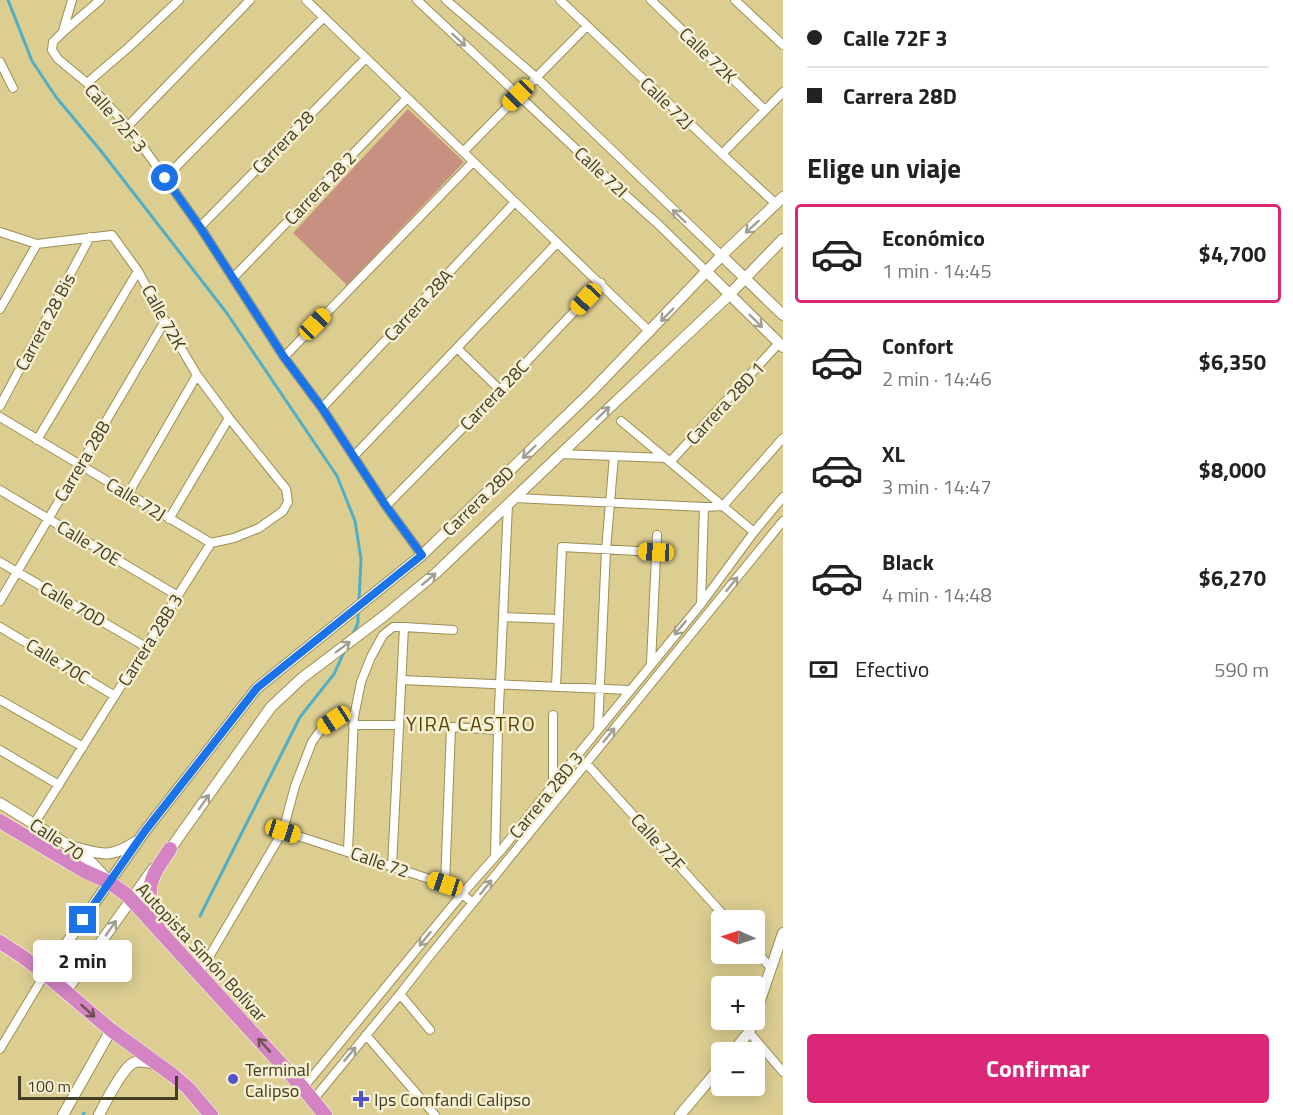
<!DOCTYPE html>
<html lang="es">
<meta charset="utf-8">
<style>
body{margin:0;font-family:"Titillium Web",sans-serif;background:#f6f6f6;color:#222;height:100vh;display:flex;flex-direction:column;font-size:22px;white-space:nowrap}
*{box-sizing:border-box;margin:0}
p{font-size:20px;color:#767676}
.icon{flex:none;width:33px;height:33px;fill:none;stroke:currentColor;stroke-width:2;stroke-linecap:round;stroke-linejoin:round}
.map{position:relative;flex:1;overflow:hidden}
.side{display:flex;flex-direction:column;background:#fff;width:510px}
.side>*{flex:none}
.banner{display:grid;align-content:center;height:132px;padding:0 24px;background:#fff}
.needle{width:39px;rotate:273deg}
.fabs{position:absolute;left:711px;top:910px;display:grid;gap:12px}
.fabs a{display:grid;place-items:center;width:54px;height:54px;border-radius:6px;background:#fff;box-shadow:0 3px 15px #0003;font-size:30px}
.scale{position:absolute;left:18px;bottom:15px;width:160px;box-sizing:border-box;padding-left:6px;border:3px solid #433d24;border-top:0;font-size:16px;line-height:21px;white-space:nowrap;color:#433d24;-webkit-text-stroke:4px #f5eed0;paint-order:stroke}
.end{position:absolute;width:27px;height:27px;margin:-14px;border:8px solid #1a73e8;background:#fff;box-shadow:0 0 0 3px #fff}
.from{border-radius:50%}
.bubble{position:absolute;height:42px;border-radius:6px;background:#fff;box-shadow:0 3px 15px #0003;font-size:20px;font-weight:700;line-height:42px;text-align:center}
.car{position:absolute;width:18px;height:36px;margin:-18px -9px;border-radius:8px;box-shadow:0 0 4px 2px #0007;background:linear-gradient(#f5c518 24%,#345 0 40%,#f5c518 0 76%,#345 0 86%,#f5c518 0)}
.banner b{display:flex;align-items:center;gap:21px;height:57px;font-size:22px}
.banner b+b{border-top:2px solid #e0e0e0}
.banner i{width:15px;height:15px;background:#222}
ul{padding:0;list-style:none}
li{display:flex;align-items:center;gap:18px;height:99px;margin:0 12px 9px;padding:0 12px;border:3px solid transparent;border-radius:6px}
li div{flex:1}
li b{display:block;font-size:22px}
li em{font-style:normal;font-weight:700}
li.current{border-color:#db2777}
li>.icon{width:54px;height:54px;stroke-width:1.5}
h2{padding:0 24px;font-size:27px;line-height:72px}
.pay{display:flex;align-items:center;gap:15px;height:66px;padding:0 24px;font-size:22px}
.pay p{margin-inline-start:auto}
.action{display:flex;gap:12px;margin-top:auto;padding:12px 24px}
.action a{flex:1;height:69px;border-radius:6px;background:#db2777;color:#fff;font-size:24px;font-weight:700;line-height:69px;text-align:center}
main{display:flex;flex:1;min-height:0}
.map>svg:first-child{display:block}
.green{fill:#c79080}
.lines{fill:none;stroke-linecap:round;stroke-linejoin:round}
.stream{stroke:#52aec5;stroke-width:3}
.minor-casing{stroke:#9c8f54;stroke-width:10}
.tertiary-casing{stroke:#9c8f54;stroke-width:12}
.trunk-casing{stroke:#fff;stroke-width:15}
.minor{stroke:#fff;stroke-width:8}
.tertiary{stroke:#fff;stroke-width:10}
.trunk{stroke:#d484c2;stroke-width:14}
.oneway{stroke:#a19e92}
.oneway2{stroke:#6e5253}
.route{stroke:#1a73e8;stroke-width:8}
.poi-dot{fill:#5053ca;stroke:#f5eed0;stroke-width:2}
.labels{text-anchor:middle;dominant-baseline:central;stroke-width:5;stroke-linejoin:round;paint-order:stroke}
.street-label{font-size:18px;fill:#433d24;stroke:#f5eed0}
.poi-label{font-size:18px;fill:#433d24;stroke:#f5eed0;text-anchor:start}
.neighbourhood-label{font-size:20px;letter-spacing:1.5px;fill:#504300;stroke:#f5eed0}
</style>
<main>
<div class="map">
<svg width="783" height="1115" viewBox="0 0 783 1115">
<rect width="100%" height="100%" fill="#dcce91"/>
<path class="green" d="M408,109L464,162L347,285L293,233Z"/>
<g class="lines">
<path class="stream" d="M8,0L32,61L56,97L101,151L226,312L337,476L355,521L361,559L359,601
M352,636L358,623V611
M200,916L300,717L334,674L345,650
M83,1115L84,1113"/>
<defs>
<path id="minor" d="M100,0L63,32L53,42L52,50L58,59L87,83L128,126L200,227L284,357L322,408L386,506L422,555
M306,0L515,202L650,332
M417,0L611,182L659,225L707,272
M446,0L536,77L722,256
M560,0L722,154L776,204
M651,0L765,110
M735,0L783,45
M63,31L72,0
M0,62L13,88
M87,83L129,47L179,0
M128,126L250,0
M463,152L587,26
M722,154L783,92
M165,178L324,17
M200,227L366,58
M0,232L37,244L112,235L138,271L165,321L197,375L229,418L286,489L288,502L283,511L259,528L234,538L211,543L34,824
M233,278L407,98
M0,309L37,244
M457,348L500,390
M284,357L473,162
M0,406L90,237
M322,408L515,202
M0,417L211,543
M621,421L754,532
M37,440L138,271
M561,454L665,458
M354,456L557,243
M670,462L779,343
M0,490L178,596
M128,494L197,375
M515,498L704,507L723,506L783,438
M386,506L500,390L601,283
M169,519L229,418
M0,562L146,647
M0,601L165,321
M701,604L704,507
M503,617L558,619
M0,627L115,696
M404,627L453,630
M651,663L657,535
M402,680L629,690
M556,687L562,547L656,552
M0,700L83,747
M353,725H399
M598,729L606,550L614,456
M0,750L59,785
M586,763L729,921
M553,784V715
M283,831L445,884L462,894L473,903
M348,851L354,717
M495,857L498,730L508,504
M445,884L451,727L498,730
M754,949L771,968
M199,974L283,831L295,786L312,742L322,728L334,720L347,716L354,717L361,682L371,657L383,635L393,627H404L392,867
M400,994L430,1030
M749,1032L783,1072
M366,1035L435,1115
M0,1049L45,974
M303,1088L462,894L502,849L553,785L701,604L754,532L783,497
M313,1100L400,994L428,958L783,521"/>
<path id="tertiary" d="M722,256L783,315
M707,272L783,347
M0,803L68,845L90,861L107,879
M74,847C101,854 110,859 135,842
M166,855L271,707L302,678L384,616L436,573L608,409L726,298L783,239
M45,974L145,831L257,688L422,555L591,392L726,251L783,197
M66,991L153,869
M754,1018L783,933
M732,1053L749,1032L754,1020
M63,1115L111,1030
M99,1115C105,1103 122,1069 133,1063C140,1059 149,1063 156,1064
M680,1115L722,1065"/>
<path id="trunk" d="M0,821L84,871L109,882L127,895L303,1088L325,1115
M158,923C149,910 147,890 154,875C158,866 165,857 170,849
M0,942L23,957L45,974L111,1030L174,1076L188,1088L211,1115"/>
</defs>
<use href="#minor" class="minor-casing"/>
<use href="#tertiary" class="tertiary-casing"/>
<use href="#trunk" class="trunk-casing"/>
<use href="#minor" class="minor"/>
<use href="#tertiary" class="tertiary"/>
<use href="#trunk" class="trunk"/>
</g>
<defs><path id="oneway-shaft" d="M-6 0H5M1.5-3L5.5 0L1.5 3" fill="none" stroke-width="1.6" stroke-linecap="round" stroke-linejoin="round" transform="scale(1.5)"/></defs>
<g class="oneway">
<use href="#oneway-shaft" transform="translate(459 40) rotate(43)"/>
<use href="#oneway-shaft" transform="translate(679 216) rotate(-136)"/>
<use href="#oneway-shaft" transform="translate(752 227) rotate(137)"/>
<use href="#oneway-shaft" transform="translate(667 315) rotate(134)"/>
<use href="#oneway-shaft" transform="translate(756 321) rotate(44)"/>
<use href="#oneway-shaft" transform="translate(603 413) rotate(-44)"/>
<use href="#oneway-shaft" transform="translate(529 452) rotate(136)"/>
<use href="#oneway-shaft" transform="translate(429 579) rotate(-40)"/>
<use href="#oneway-shaft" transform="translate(732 584) rotate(-51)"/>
<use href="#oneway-shaft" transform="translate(680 628) rotate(130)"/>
<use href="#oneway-shaft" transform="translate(343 647) rotate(-37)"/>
<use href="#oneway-shaft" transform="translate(609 735) rotate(-51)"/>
<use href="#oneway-shaft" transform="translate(204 802) rotate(-55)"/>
<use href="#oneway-shaft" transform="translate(486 887) rotate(-51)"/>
<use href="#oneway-shaft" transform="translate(111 928) rotate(-55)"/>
<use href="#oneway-shaft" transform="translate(425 939) rotate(129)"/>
<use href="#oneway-shaft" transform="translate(350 1054) rotate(-50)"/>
</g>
<g class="oneway2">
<use href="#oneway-shaft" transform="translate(88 1011) rotate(42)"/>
<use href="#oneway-shaft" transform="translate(264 1045) rotate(-132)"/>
</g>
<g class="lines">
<path class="route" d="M83,920L145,831L257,688L422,555L386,506L322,408L284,357L200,227L165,178"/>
</g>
<g class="poi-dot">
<circle cx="233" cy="1079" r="6"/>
<path d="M358 1090h6v6h6v6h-6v6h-6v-6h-6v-6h6z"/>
</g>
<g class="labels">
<g class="street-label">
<text transform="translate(708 55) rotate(44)">Calle 72K</text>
<text transform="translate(667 103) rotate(44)">Calle 72J</text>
<text transform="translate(116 118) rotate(49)">Calle 72F 3</text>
<text transform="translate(283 142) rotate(-46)">Carrera 28</text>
<text transform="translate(601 172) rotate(43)">Calle 72I</text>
<text transform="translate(320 188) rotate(-46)">Carrera 28 2</text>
<text transform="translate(418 305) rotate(-47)">Carrera 28A</text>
<text transform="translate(164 317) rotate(61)">Calle 72K</text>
<text transform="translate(45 322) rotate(-62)">Carrera 28 Bis</text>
<text transform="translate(494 395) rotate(-46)">Carrera 28C</text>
<text transform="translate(725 403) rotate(-47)">Carrera 28D 1</text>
<text transform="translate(82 461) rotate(-59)">Carrera 28B</text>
<text transform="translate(136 499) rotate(31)">Calle 72J</text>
<text transform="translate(478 501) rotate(-44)">Carrera 28D</text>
<text transform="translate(89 543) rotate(31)">Calle 70E</text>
<text transform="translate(73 604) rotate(30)">Calle 70D</text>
<text transform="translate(150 640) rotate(-58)">Carrera 28B 3</text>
<text transform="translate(58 661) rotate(31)">Calle 70C</text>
<text transform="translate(546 795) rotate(-51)">Carrera 28D 3</text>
<text transform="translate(57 839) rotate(33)">Calle 70</text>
<text transform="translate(658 842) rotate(48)">Calle 72F</text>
<text transform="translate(380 862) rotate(19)">Calle 72</text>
<text transform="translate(202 952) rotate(47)">Autopista Simón Bolívar</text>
</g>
<g class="poi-label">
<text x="245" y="1069">Terminal<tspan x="245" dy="21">Calipso</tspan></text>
<text x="374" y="1099">Ips Comfandi Calipso</text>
</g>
<g class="neighbourhood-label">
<text x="471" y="723">YIRA CASTRO</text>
</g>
</g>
</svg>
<div class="fabs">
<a><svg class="needle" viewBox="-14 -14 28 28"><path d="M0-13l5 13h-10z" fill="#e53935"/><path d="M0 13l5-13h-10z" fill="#767676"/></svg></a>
<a>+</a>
<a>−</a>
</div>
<div class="scale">100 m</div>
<i class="end from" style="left:165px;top:178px"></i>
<i class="end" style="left:83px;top:920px"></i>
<div class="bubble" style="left:33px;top:940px;width:99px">2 min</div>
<i class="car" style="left:518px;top:95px;rotate:225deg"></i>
<i class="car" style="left:586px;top:299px;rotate:223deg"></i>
<i class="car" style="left:315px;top:324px;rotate:44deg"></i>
<i class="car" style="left:656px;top:552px;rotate:273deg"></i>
<i class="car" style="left:334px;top:720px;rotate:237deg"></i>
<i class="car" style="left:283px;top:831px;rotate:107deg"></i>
<i class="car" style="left:445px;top:884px;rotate:288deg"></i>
</div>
<section class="side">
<div class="banner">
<b><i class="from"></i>Calle 72F 3</b>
<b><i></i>Carrera 28D</b>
</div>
<h2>Elige un viaje</h2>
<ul>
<li class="current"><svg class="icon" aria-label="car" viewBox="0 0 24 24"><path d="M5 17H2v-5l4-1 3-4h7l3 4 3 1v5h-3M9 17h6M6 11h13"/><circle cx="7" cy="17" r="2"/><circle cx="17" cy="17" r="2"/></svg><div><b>Económico</b><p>1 min · 14:45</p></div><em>$4,700</em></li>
<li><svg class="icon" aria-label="car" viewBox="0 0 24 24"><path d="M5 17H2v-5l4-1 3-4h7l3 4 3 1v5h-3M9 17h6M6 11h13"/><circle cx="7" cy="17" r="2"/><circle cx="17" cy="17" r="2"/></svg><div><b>Confort</b><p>2 min · 14:46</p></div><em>$6,350</em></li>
<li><svg class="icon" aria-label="car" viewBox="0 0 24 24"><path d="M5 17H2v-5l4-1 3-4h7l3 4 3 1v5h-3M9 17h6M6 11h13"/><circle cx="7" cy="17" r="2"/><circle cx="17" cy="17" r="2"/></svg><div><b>XL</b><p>3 min · 14:47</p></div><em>$8,000</em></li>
<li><svg class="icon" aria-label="car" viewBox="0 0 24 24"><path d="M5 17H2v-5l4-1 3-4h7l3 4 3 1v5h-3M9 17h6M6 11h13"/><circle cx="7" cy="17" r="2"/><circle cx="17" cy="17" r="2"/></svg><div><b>Black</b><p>4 min · 14:48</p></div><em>$6,270</em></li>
</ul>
<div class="pay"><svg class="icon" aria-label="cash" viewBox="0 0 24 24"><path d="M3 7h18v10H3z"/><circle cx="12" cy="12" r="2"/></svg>Efectivo<p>590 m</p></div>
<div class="action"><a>Confirmar</a></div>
</section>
</main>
